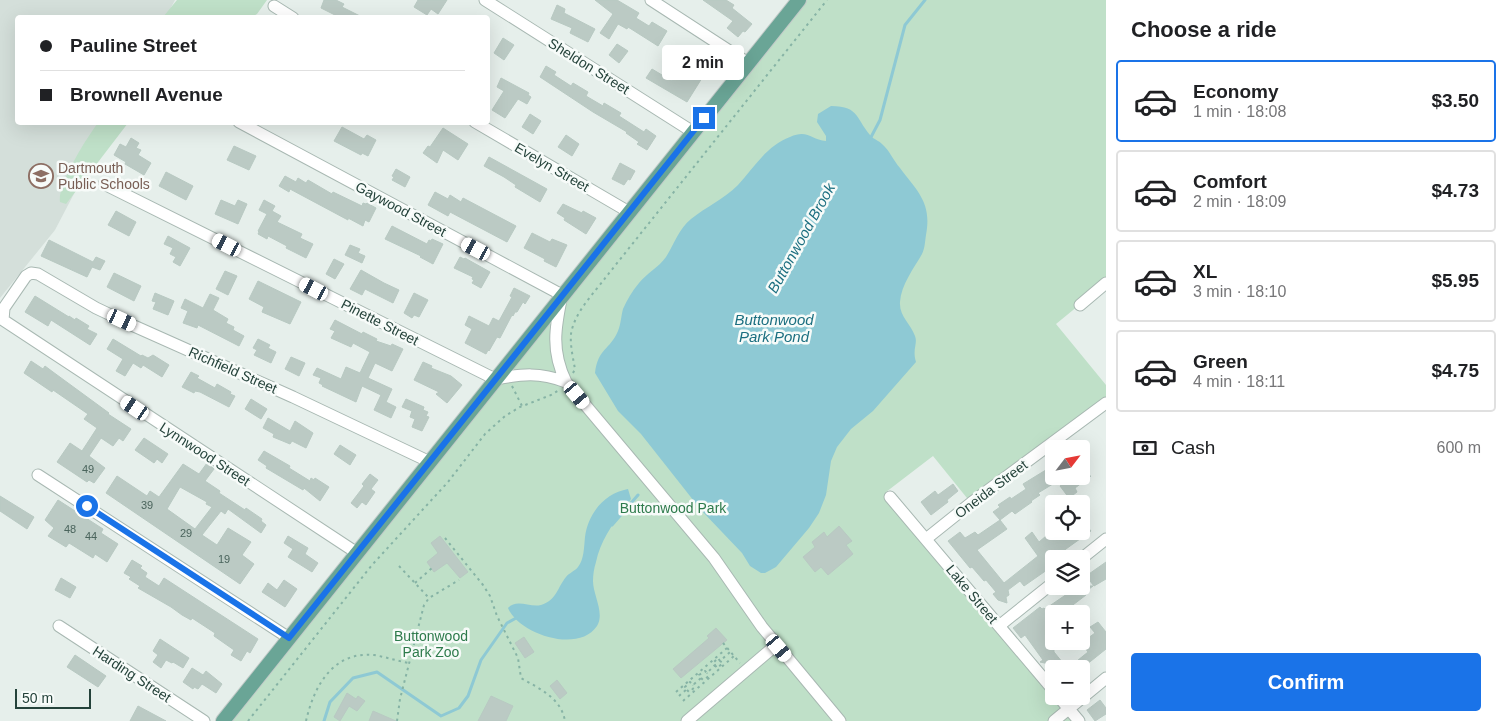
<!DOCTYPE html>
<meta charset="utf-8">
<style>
body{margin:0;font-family:Helvetica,sans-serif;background:#f6f6f6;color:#202124;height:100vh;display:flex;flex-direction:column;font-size:19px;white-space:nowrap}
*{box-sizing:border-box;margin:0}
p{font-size:16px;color:#757577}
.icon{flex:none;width:28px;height:28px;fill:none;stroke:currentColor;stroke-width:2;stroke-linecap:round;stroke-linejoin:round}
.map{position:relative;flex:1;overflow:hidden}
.side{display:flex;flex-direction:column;background:#fff;width:400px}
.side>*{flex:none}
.top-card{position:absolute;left:15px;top:15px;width:475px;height:110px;border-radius:5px;box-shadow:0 5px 20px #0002;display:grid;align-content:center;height:110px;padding:0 25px;background:#fff}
.needle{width:32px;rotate:58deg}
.controls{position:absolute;left:1045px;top:440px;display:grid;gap:10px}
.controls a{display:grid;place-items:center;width:45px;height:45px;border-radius:5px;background:#fff;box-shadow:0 5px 20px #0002;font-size:25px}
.scale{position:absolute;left:15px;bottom:12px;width:76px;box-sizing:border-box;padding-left:5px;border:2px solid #24423a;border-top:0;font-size:14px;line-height:18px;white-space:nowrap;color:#24423a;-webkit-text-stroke:4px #f7fbf9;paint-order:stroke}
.end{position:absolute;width:22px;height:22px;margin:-11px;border:6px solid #1a73e8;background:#fff;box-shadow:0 0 0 2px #fff}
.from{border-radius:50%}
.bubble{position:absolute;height:35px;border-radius:5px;background:#fff;box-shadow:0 5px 20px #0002;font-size:16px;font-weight:800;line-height:35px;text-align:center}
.car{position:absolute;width:15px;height:30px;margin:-15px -8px;border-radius:6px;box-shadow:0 0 4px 1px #0007;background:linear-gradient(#fff 24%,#345 0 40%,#fff 0 76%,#345 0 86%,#fff 0)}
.top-card b{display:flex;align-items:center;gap:18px;height:48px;font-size:19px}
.top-card b+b{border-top:1px solid #e0e0e0}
.top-card i{width:12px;height:12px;background:#202124}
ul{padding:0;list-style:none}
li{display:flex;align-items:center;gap:15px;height:82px;margin:0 10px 8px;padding:0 15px;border:2px solid #e0e0e0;border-radius:5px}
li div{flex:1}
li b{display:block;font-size:19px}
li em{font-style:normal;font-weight:800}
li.on{border-color:#1a73e8}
li>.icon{width:45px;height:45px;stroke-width:1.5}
h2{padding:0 25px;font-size:22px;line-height:60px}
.pay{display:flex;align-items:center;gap:12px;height:55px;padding:0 25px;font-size:19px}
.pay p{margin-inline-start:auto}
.cta{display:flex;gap:10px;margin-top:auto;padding:10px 25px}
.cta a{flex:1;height:58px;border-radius:5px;background:#1a73e8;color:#fff;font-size:20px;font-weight:800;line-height:58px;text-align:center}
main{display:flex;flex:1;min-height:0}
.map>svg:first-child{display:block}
.built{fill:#d4dfda}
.green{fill:#bfe0c8}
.water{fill:#8ec9d4}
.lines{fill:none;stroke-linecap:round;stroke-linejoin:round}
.stream{stroke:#8ec9d4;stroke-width:3}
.building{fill:#bbcac4;stroke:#b8c9c2;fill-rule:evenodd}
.minor-casing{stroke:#a8b8b2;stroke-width:13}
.major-casing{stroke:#c2cac8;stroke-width:16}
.path{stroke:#86b3a5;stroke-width:2;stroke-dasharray:2.5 4;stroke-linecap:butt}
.minor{stroke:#fff;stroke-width:11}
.major{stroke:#6aa596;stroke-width:14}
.route{stroke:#1a73e8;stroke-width:6}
.labels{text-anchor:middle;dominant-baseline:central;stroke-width:5;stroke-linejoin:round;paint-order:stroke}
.number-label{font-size:11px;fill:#4a645c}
.street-label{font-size:14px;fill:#24423a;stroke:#f7fbf9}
.education-label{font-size:14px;fill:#785e54;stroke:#f7fbf9;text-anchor:start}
.park-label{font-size:14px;fill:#2d7a4b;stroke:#f7fbf9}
.water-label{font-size:15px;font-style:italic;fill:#1c6f80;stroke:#f7fbf9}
</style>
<main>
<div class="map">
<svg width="1106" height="721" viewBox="0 0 1106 721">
<rect width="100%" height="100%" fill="#e6efeb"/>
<path class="built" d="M0,0H175L166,17L18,18V122L111,123L55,230L0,298Z"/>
<path class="green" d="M177,0H267L257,14L252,17H163Z
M807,0H1106V283L1056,324L1106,385V403L971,503L933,456L886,492L926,539L923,542L1073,721H231Z
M98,123H128L66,204L60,202C57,185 87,137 98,123Z"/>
<path class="water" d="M831,106C861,106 855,120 873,138C876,140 879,141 882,144C890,151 893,160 900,168C918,192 932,203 926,235C925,241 925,248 922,254C914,268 901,285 900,302C899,316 911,324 915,336C918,344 912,349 916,362L873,411L851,429L837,447L831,461L826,495L819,513L809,528L776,567L765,573H761L750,566L742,553L701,510L641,434L618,411L595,373C598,348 610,350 618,331C621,324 621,316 623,309C627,300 632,291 639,283C647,273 659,267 666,257C674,244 679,229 691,219C706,207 724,199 738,185C754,168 766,146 790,137C808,129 811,140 826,141V136L817,122L818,114Z
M628,489L631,499C617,518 601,538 596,562C594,568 593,575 593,581C593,595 605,613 597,626C578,654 519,634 508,608C517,598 530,608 541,605C557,600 557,588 566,577C569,573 575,571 578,567C584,560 584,547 585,537C588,513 605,493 628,489Z"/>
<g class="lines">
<path class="stream" d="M870,139L880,120L905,25L925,0
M612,525L638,495
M324,721L330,702L353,678L377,672L441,716L459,708L468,696L481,660L507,623L518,617"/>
</g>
<path class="building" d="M324,0H336L344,4L342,7L364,18H341L321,8Z
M418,0H447L438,14L431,9L427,15L414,7Z
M595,0H617L639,13L636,18L649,26L652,22L667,31L658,46L628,27L627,29L618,24L609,39L600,33L613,14Z
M703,0H726L734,5L732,8L752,24L745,32L743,31L738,37L727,28L733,21Z
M557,5L565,9L564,13L595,29L588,42L570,33L572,28L551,19Z
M503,38L514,45L504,60L494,53Z
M617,44L628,51L619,63L609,55Z
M704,58L714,65L704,80L702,78L687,102L646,78L652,69L672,81L679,70L690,77Z
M546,66L556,72L554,75L571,86L573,83L588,92L586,96L603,106L604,103L621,113L619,116L644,132L646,129L656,136L647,150L637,144L639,142L626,133L627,132L593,112L540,77Z
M501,78L529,93L528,95L531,97L527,104L518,99L505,118L492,110L504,91L497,87Z
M530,114L541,121L533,134L522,127Z
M342,127L364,139L367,135L376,140L368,156L362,153L361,155L334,141Z
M443,128L468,144L458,160L443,150L437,163L423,153L428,146L430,147Z
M566,135L579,144L572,156L558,147Z
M131,138L139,143L136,148L141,150L138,155L151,163L144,175L125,164L126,162L114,155L120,144L126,147Z
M234,146L256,156L249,170L227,160Z
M489,157L547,189L540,202L515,187L516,185L504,177L484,166Z
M620,163L635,171L630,180L628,179L624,185L612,179Z
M396,169L410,177L405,187L392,180L394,177L392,176Z
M166,172L193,186L186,200L159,186Z
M285,176L296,182L298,178L306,183L308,180L332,194L333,192L362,206L363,203L366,204L367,203L376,208L369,222L365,220L363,226L348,218V220L290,189L289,192L279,186Z
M435,192L448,199L450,195L461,202L463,198L516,226L507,242L450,212L448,216L428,205Z
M221,200L235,206L238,200L247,204L238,224L215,214Z
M264,200L275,206L272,211L281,216L277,222L302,234L300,238L313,244L306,258L286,248L287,246L268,236L267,239L258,234L259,232L258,231L267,214L259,210Z
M563,204L582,213L583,211L596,218L586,234L564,220L565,218L557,213Z
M116,211L136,222L129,236L108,225Z
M392,226L427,244L429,240L431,241L432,239L443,244L433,264L420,257L421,256L385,239Z
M532,233L550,242L552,239L567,245L556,267L544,261L545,259L524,248Z
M168,236L190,248L180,266L173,262L176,257L170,254L173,248L164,244Z
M49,240L93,262L96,257L105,261L100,270L92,267L87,277L41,256Z
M350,245L360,249L358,253L365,256L362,263L345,255Z
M460,257L464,259L465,258L490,272L481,288L472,283L474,280L472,279L473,277L454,268Z
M334,259L344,264L335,279L326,274Z
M361,270L384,283L399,290L393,303L365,289L362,295L350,289Z
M225,271L237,276L228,295L216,289Z
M114,273L141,286L134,301L107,287Z
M258,281L301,302L290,324L262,312L264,307L249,299Z
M514,288L530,296L525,304L523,302L517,312H515L513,316L512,315L500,338L497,337L489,351L488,350L486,354L465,343L472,329L465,325L469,316L489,326L493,318L499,321L512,297L510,296Z
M155,293L174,301L168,315L153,309L156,302L152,301Z
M414,293L428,300L419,317L414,315L412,318L404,313Z
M210,294L219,298L213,310L228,319L226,323L234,327L233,330L244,336L239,346L198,325L197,328L183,323L188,311L181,308L185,299L203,308Z
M35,296L69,317V316L75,320L76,318L89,326L87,329L97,334L90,345L51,320L48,326L25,312Z
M335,320L362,334L363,332L377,339L376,341L391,346L392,344L403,349L392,371L375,363L368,378L392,389L386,402L396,407L391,418L374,410L381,395L362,386L356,402L322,386L323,385L319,383L321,378L313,375L317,368L341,379L346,367L360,373L370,352L353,343L351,347L331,338L335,331L330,329Z
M113,339L141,356L142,355L148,358L153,355L169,365L162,377L143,365L141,368L133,363L125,376L116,371L123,359L107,349Z
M258,339L270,345L268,348L276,352L271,363L254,355L257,350L253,348Z
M291,357L305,363L299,376L285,369Z
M31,361L43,369L45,366L53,372L109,413L108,414L131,429L123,441L119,438L113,446L101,438L89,456L105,468L94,483L89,480L87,482L57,462L70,443L82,451L97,428L84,419L88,414L53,390L52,392L24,373Z
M423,362L432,366L431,368L451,376L462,385L447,403L436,394L439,392L414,380Z
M191,372L199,376L197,378L215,388L217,384L231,392L230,394L235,396L229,407L200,392L195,391L194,393L182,387Z
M251,399L267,409L261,419L245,409Z
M406,399L424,407L423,410L428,412L426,416L429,417L422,431L412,427L415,419L410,417L412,411L402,407Z
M268,418L290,431L295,421L313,433L306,448L292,441L290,444L273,437L274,434L263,428Z
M144,438L168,454L162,463L157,459L154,463L135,450Z
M340,445L356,455L350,465L334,454Z
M264,451L290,466L289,468L310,481L311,478L314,480L315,478L329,487L320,501L304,488L303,490L266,468L267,466L258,460Z
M207,463L214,469L205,481L220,491L219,493L245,510L246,508L262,519L261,521L266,525L261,533L228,509L225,514L221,511L202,535L217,545L228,528L251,542L242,555L254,564L240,584L106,493L117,476L147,496L150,491L159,497L183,464L199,474ZM180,487L207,502L206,504L212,507L195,529L167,509Z
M1054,465V476H1066L1038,493L1040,495L1031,501L1032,502L1015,514L1012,511L1000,520L993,512L1000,507L998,505L1010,497L1011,499L1026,489L1023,484Z
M370,474L378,480L371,489L375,492L366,505L362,502L357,508L351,503L364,486L362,484Z
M1074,476H1091L1075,488L1077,492L1069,498L1060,486Z
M953,484L958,491L947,500L948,502L931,515L921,502L935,491L938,495Z
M0,496L34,517L27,529L0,511Z
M58,500L103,529L101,533L118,544L107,562L95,554L93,558L69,543L66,547L48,536L54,528L45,520Z
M1081,519L1091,531L1059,554L1060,556L1054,559V565L1024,586L1020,581L1008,590L1009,595L1006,597L1007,603L998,600L993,594L996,592L986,580L984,581L972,567L970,568L948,541L960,532L965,538L975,532L978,535L1000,520L1007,529L977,550L1004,583L1038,556L1025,538L1032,532L1039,542L1046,536L1048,537L1057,531H1081Z
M839,526L852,541L846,545L853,554L828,575L821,567L815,572L803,557L815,547L812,542L824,532L827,537Z
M288,536L308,548L305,554L318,563L312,572L288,557L293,549L284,543Z
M440,536L468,572L460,578L447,563L434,572L427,562L438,553L431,543Z
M132,560L142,566L140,568L147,573L145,577L159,586L164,578L258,639L250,653L247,651L241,661L231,655L234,650L214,636L215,633L192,618L191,620L182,615L171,607L138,588L140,586L129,579L131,577L124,573Z
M1106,562V579L1094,586L1086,576Z
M61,578L76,587L70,598L55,590Z
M284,580L297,589L285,607L262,592L268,583L277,590Z
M1074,586H1093L1085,592L1086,595L1061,614H1054V652L1067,668L1040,662L1043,660L1025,635L1021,638L1013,628L1040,607L1042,609L1044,608L1045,609L1070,592L1069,590Z
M1098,622L1106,632V649L1081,669H1067L1088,652L1085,648L1088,646L1084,641L1095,633L1090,627Z
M716,628L727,640L681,678L673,669L709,638L707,636Z
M524,637L534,652L525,658L515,643Z
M160,639L189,658L183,668L173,662L172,663L166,660L161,668L153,662L158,655L153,651Z
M75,655L106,676L98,687L67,667Z
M192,668L203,675L206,671L222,684L216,693L202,684L198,689L194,687L193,689L183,682Z
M557,680L567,693L560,699L550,686Z
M347,693L356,699L358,696L365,701L357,711L349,706L340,721L334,717Z
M491,696L513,706L506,721H478Z
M1100,700L1106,708V714L1095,721L1087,710Z
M138,706L166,721H130Z
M373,711L396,721H369Z"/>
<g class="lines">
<defs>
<path id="minor" d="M485,0L693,132
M651,0L748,63
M274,6L293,18
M239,122L562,295C555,328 551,351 566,382L714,558L762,627L840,721
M475,122L629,212
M104,184L495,379C523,374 539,372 566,382
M1080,305L1106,283
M38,475L289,638
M890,497L1054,691
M926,539L971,503L1106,403
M357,553L3,320L4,308L26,276L31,273L38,274L96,308L134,326L293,397L430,462
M1081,559L1106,539
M59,626L204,721
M999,626L1054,582
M1058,696L1079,721
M687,721L776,645
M1054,721L1106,678"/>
<path id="major" d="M223,721L799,0"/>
</defs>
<use href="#minor" class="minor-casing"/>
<use href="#major" class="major-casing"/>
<path class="path" d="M573,373L575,369C573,358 570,345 571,334C574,313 594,293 606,277L827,0
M512,386L522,406
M445,538L483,585L490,596L497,616L518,658L521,678C540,689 561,698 565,721
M399,566L429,598
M415,583L432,568
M723,643L740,663
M715,665L717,668L723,663L720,661
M701,678L703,680L709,676L707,673
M687,690L689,692L695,687L693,685
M676,692L727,648
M679,696L687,689L685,687L690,682L693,685L701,678L699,675L705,671L707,673L715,665L713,663L718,658L720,661L730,652
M683,701L734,656
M248,721L372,565L448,482L485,434L505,416L520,407L551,395L559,390
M306,721C314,686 333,651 374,655C386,657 397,661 409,663
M397,721L400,699L424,605L429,598L459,580"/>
<use href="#minor" class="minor"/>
<use href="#major" class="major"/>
</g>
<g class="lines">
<path class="route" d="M87,506L289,638L704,118"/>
</g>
<defs>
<symbol id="school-ring" viewBox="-11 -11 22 22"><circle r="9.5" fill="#f7fbf9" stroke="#8d6e63" stroke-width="1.5"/><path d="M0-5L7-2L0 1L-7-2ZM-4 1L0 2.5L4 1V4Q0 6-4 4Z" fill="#8d6e63"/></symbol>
</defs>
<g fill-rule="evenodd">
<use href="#school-ring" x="27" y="162" width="28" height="28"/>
</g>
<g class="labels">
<g class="number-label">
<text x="88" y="469">49</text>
<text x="147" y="505">39</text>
<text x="70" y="529">48</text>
<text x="186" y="533">29</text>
<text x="91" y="536">44</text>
<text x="224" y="559">19</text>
</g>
<g class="street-label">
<text transform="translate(589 66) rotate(32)">Sheldon Street</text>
<text transform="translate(552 167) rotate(30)">Evelyn Street</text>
<text transform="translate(401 209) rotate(28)">Gaywood Street</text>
<text transform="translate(380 322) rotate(27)">Pinette Street</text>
<text transform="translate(233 370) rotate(24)">Richfield Street</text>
<text transform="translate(205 454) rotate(33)">Lynnwood Street</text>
<text transform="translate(991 489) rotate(-37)">Oneida Street</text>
<text transform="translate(972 594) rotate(50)">Lake Street</text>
<text transform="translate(132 674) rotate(33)">Harding Street</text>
</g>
<g class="education-label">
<text x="58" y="168">Dartmouth<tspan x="58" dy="16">Public Schools</tspan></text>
</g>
<g class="park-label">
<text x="673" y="508">Buttonwood Park</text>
<text x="431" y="636">Buttonwood<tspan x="431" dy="16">Park Zoo</tspan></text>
</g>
<g class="water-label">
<text transform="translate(801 238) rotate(-61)">Buttonwood Brook</text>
<text x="774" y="319">Buttonwood<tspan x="774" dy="17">Park Pond</tspan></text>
</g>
</g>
</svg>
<div class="controls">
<a><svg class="needle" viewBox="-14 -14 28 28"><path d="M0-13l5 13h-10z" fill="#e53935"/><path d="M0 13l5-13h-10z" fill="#757577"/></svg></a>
<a><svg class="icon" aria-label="locate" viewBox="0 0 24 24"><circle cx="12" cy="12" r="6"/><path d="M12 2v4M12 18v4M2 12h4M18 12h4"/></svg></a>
<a><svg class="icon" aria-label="layers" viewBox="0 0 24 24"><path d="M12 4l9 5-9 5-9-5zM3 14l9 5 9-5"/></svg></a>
<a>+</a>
<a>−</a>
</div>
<div class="scale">50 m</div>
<i class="end from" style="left:87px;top:506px"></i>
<i class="end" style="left:704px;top:118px"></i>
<div class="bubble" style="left:662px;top:45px;width:82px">2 min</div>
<i class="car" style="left:227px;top:245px;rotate:297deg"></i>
<i class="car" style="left:476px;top:249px;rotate:298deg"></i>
<i class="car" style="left:314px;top:289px;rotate:297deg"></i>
<i class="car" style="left:122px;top:320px;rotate:115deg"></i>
<i class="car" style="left:577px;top:395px;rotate:140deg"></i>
<i class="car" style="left:135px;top:408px;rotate:304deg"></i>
<i class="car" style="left:779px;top:648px;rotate:140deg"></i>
<div class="top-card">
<b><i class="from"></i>Pauline Street</b>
<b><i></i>Brownell Avenue</b>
</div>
</div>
<section class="side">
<h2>Choose a ride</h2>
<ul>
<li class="on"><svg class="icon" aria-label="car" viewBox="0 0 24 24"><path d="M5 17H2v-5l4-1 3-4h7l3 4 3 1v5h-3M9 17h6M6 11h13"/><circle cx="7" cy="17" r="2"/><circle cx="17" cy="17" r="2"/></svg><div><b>Economy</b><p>1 min · 18:08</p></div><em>$3.50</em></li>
<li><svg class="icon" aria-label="car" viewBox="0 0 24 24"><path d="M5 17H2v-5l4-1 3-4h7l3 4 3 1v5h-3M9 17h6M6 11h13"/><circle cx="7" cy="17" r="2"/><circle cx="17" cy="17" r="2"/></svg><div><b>Comfort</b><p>2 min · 18:09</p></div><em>$4.73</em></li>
<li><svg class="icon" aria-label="car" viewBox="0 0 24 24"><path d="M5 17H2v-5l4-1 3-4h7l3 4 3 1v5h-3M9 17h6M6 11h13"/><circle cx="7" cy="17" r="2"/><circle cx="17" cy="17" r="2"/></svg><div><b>XL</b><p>3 min · 18:10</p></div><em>$5.95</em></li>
<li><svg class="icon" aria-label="car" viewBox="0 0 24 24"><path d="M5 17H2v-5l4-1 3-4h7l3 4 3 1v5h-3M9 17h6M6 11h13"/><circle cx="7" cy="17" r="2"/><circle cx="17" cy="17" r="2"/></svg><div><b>Green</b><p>4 min · 18:11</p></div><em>$4.75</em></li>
</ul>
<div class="pay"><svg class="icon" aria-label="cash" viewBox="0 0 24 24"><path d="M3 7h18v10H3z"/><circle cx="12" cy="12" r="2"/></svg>Cash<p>600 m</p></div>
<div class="cta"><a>Confirm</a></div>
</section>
</main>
